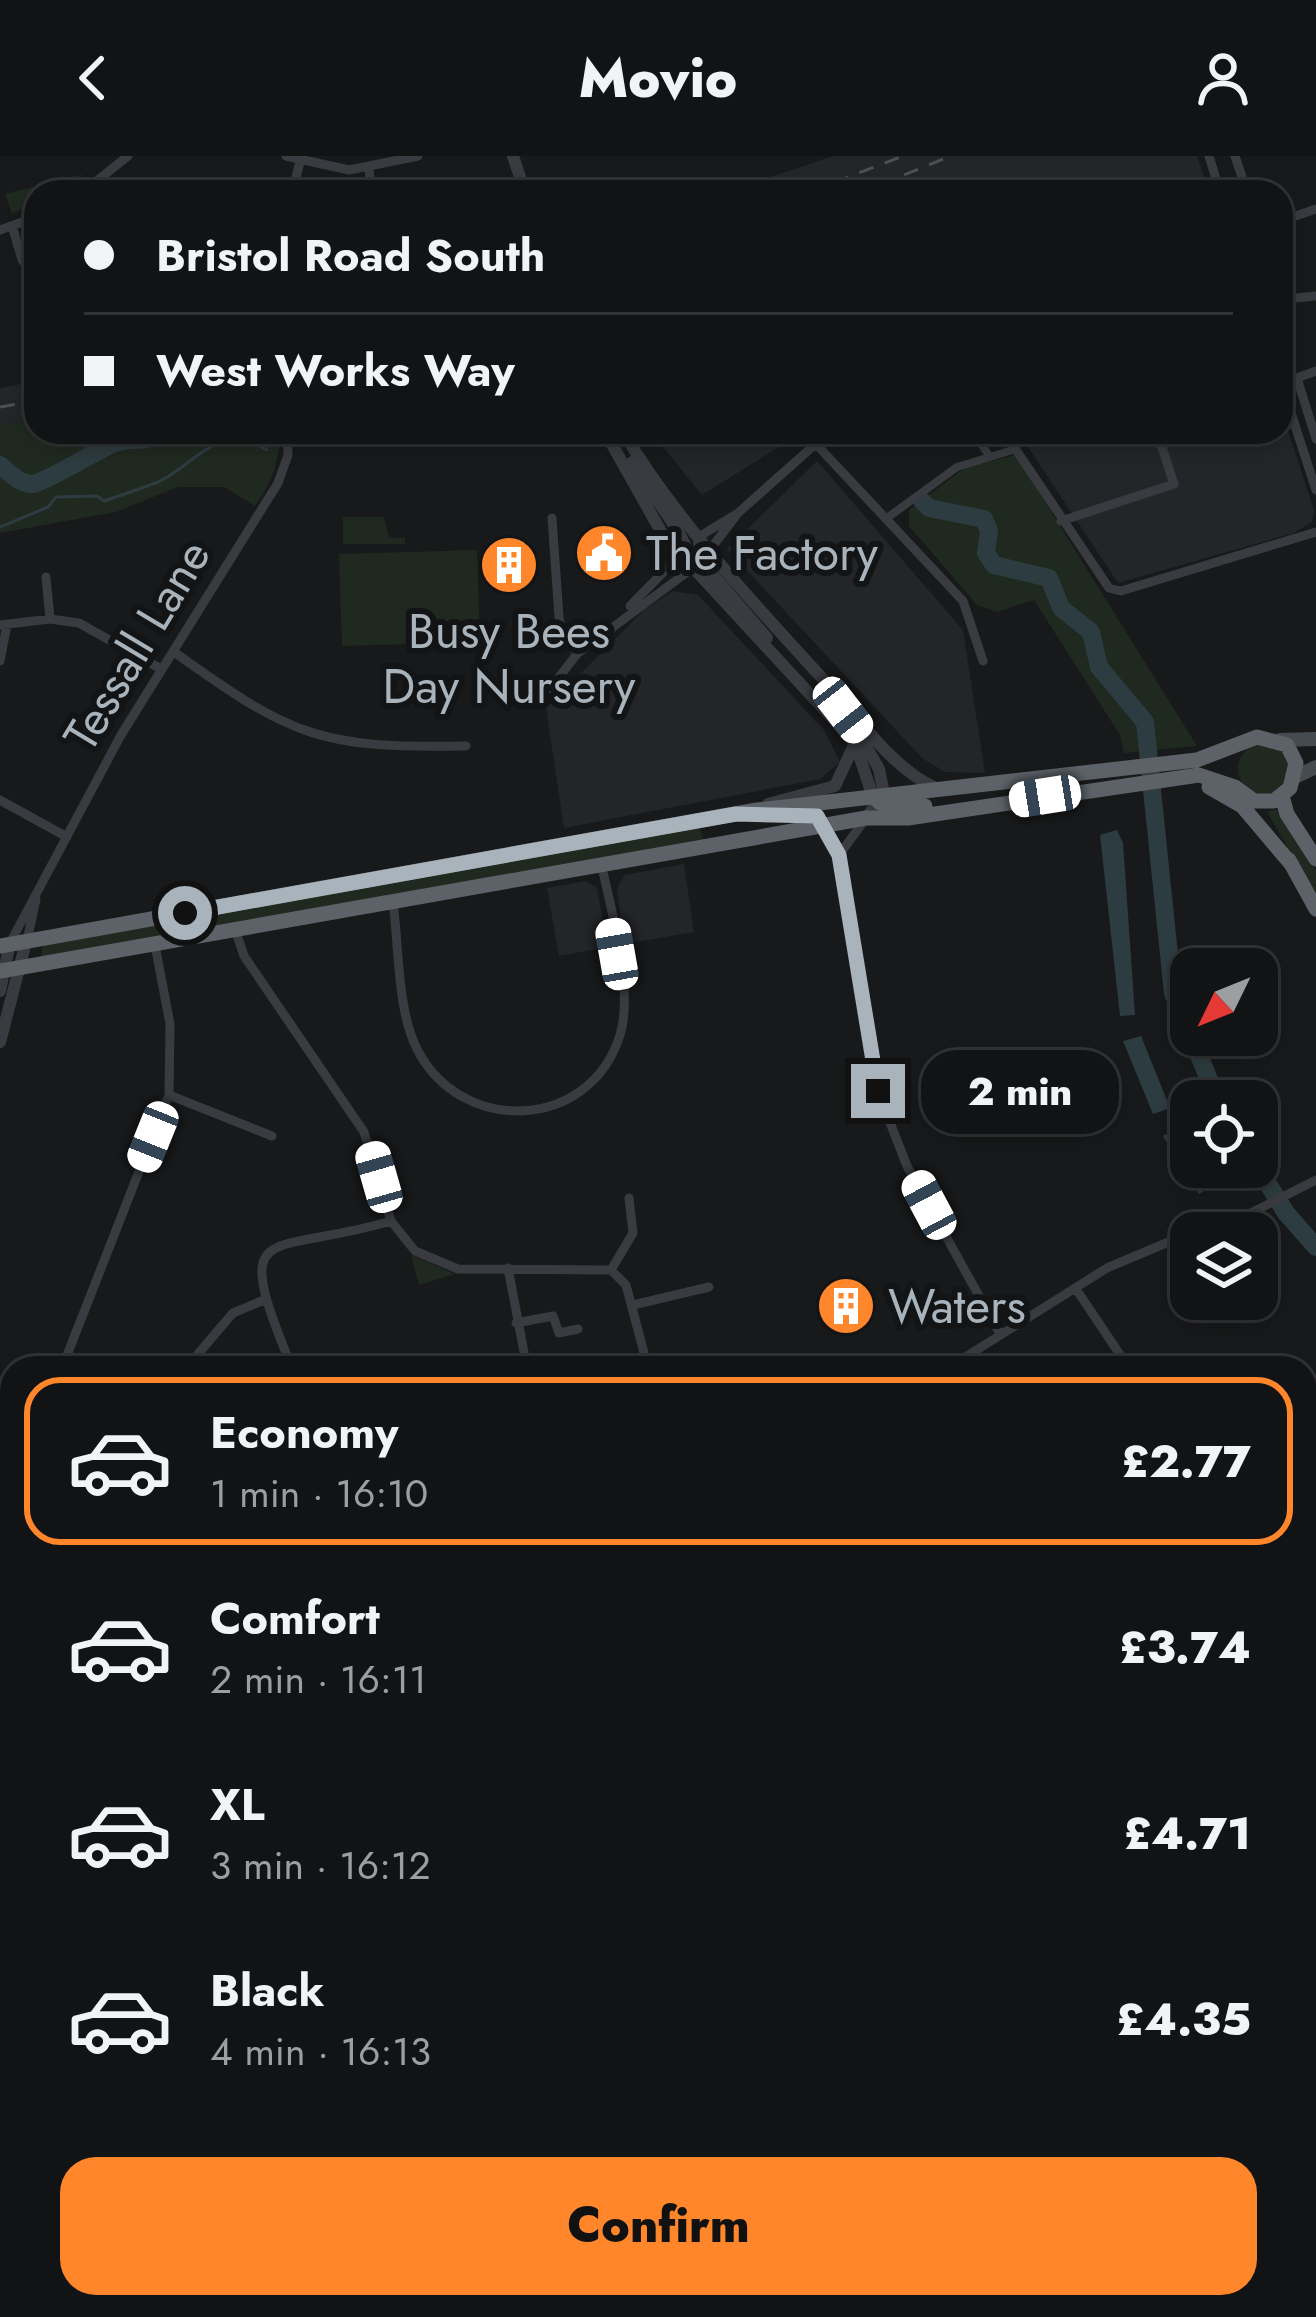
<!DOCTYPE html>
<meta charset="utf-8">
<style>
body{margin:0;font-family:Jost,sans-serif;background:#1f2022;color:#f1f3f6;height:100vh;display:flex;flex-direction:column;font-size:45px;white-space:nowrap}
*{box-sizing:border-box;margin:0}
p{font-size:39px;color:#9c9ea0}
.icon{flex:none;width:66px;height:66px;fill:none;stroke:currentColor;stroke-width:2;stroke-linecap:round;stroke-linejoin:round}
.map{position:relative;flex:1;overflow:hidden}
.side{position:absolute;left:0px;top:1200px;width:1317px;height:963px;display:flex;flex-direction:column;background:#121314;border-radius:36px 36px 0 0;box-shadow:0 6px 18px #0003,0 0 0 3px #313234}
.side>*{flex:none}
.top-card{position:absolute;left:24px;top:24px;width:1269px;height:264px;border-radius:36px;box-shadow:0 6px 18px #0003,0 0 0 3px #313234;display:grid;align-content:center;height:264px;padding:0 60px;background:#121314}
.needle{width:78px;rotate:227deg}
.fabs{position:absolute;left:1170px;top:792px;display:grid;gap:24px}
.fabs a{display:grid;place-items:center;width:108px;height:108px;border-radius:24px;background:#121314;box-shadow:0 6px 18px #0003,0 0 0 3px #313234;font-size:60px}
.end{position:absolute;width:54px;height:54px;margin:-27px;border:15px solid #a9b3bb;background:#111;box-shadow:0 0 0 6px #111}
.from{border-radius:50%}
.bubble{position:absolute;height:84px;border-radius:36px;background:#121314;box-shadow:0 6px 18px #0003,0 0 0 3px #313234;font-size:39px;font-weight:800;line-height:84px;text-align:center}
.car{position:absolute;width:36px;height:72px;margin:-36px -18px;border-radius:15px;box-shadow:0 0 9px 3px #0007;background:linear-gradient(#fff 24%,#345 0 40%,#fff 0 76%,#345 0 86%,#fff 0)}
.top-card b{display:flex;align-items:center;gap:42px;height:114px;font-size:45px}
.top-card b+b{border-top:3px solid #313234}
.top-card i{width:30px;height:30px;background:#f1f3f6}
ul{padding:21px 0 0;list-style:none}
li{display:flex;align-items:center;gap:36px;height:168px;margin:0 24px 18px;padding:0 36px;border:6px solid transparent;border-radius:36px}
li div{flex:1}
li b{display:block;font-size:45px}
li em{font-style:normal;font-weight:800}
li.current{border-color:#ff862b}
li>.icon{width:108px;height:108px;stroke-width:1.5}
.cta{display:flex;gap:24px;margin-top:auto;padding:24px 60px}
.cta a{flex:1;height:138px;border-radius:36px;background:#ff862b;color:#111;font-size:48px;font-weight:800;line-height:138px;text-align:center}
header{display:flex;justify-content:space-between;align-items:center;height:156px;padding:0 60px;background:#121314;font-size:54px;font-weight:800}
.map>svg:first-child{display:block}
.built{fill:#242528}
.green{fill:#20291f}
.water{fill:#2d3c40}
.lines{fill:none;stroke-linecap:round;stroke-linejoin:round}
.stream{stroke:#2d3c40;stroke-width:3}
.river{stroke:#2d3c40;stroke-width:18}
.pedestrian{stroke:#393b40;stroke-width:8}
.minor{stroke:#393b40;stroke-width:9}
.tertiary{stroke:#393b40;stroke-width:12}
.secondary{stroke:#464b50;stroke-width:14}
.trunk{stroke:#5c6268;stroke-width:15}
.rail{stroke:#4b5055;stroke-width:3;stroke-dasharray:15 12;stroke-linecap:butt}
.route{stroke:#a9b3bb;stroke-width:15}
.labels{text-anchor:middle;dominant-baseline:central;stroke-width:12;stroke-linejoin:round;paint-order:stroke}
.poi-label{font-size:48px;fill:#a9b3bb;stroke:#131415;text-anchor:start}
.street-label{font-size:48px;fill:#a9b3bb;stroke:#131415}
</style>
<header><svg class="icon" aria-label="back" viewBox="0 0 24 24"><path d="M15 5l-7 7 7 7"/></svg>Movio<svg class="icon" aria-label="person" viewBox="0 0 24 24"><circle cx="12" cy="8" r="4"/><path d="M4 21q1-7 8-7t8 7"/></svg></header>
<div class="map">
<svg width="1316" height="2161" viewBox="0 0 1316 2161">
<rect width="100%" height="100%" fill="#18191a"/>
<path class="built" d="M834,0H1197L1209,36H725Z
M36,225V264L0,269V232Z
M1281,254L1314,354L1312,366L1294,377L1118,427L1018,276H1281Z
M651,276H803L702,339Z
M817,305L963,474L985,617L945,616L923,603L727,393Z
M673,435L698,439L824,574L840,606L820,623L564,672L546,552L645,453Z
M684,708L694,776L624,788L617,733L624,719Z
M586,725L597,732L608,791L559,800L547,732Z
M1305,1755L1316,1766V2048L1305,2049Z"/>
<path class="green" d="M84,18L52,36H36V45L12,58L5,38Z
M36,264V276H280C280,305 272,326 255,350L224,331H178L116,356L0,377V269Z
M1016,299L1197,590L1124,597L1120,579L1034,444L997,456L977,449L909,370V354L966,311Z
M343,361H384L389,382H405V388H343Z
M477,394L480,486L342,490L339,398Z
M1238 613a26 26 0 1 1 52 0a26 26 0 1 1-52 0Z
M1277,653L1316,714V740L1267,656Z
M699,669L703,683L46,804L41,799L43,789Z
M411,1099L455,1118L419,1129Z
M1316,2083V2151L1231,2161L1228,2151H1305V2084Z
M844,2151H945V2152L940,2161H859Z"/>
<path class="water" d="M1117,674L1123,687L1135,859L1120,860L1100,679Z
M1141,880L1170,952L1153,958L1123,885Z
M1178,972L1191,1011H1198L1207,1033L1199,1038L1163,980Z"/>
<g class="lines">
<path class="stream" d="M0,371L48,351L56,341L97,340L104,345C122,339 140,333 158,326C194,310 218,264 267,294
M0,2064L12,2053
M44,2151L51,2161
M1,2161L19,2151"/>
<path class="river" d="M0,309C9,316 20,329 33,328C45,326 95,296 110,289C130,279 146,289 165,276
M922,345L929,352L984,363L989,375L986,397L994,409L1049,422L1061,452L1091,476L1099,511L1145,566L1173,837L1218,945
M1257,1010L1286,1057L1316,1091"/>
<path class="pedestrian" d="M973,276L990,301
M887,362L957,311L1016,293"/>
<path class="minor" d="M286,0L349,14L418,0
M1209,0L1220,36
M1235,0L1247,36
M369,14L372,36
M83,36L128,0
M292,36L300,6
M1281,65L1316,53
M13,73L22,104L36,122
M0,74L36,61
M1281,138L1285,143L1316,140
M1316,215L1297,222L1316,283
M1281,226L1316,334
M1004,276L1109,432L1121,435L1316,376
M814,286L963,445L983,505
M552,362L559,461L562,477L577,498
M1061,365L1174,328L1157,276
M697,382L738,357
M706,399L738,357L829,276
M46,421L50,463
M630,450L685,394
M0,469L50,463L79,467L161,513
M174,496C291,580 320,593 466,590
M0,505L7,469
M541,544L577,498L694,411
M0,644L67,681
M826,669L839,699L878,936L907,1010L999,1176
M839,699L864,665
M393,746C399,790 397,851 416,891C459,980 590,976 620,879C634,836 611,752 601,707
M236,776L244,800L364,976L391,1065L415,1095L458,1113L611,1114L626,1129L648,1212
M27,785L36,743
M10,787L121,579L278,327L288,299L287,276
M169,939L272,980
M508,1112L527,1212
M611,1114L633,1077L629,1042
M1076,1133L1129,1212
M633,1149L709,1131
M516,1167L553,1160L559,1177L578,1173
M62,1212L169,939L170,868L155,789
M186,1212L233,1157L264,1144
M292,1212C229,1059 266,1102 391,1065
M505,1212L525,1206
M948,1212L1107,1112L1197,1074L1239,1063L1316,1024
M0,1540L12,1555
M1305,1606L1316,1617
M0,1876L12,1889
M0,1910L12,1900
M0,2037L12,2024
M1305,2060L1316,2059
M375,2151L382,2161
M474,2151L480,2161
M592,2151L609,2161
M1043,2151L1044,2161
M142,2161L147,2156L152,2161
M236,2161L237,2151
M266,2161L267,2151
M637,2161L643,2151
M741,2161L746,2151
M959,2161L964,2151
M1211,2161V2151"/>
<path class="tertiary" d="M513,0L525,36
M605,276L663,379L855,587L872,638
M623,276C680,370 757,451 832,533C863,568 894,614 938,633
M632,306C649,338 688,378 692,411
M699,383L700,404L767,482
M854,569L879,613L884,638L866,662
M768,648L835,630L855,587
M0,835L10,787
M0,886L26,786"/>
<path class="secondary" d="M1280,584L1316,583
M1295,621L1316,611"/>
<path class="trunk" d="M1209,631L1242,650L1292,709
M1282,640L1287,658L1316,703
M874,641L880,647L925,650
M1289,704L1316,753
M0,790L757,654L1197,604L1257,581L1287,589L1296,607L1290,632L1274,645H1254L1235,631L1199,619L908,662H866L0,815"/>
<path class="rail" d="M879,29L951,0
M809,36L903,0
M0,251L36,245"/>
</g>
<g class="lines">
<path class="route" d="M185,757L736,658L817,660L839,699L878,935"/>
</g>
<defs>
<symbol id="civic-disc" viewBox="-11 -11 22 22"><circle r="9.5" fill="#ff862b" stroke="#131415"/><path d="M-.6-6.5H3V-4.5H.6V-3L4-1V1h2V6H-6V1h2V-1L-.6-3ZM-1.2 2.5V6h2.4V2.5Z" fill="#fff"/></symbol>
<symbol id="building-disc" viewBox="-11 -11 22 22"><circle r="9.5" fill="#ff862b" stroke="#131415"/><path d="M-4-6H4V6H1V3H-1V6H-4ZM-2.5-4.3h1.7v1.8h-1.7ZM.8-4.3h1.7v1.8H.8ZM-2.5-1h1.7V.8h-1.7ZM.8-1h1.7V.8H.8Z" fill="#fff"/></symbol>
</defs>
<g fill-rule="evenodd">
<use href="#civic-disc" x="571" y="364" width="66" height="66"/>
<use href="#building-disc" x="476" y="376" width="66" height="66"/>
<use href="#building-disc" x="813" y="1117" width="66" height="66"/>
</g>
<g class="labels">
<g class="poi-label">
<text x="646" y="397">The Factory</text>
<text x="509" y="475" text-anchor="middle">Busy Bees<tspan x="509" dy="55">Day Nursery</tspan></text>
<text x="888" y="1150">Waters</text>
</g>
<g class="street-label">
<text transform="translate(137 489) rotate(-59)">Tessall Lane</text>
</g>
</g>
</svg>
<div class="fabs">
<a><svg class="needle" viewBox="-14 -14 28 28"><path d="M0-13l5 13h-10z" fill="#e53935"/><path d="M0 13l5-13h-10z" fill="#9c9ea0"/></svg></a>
<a><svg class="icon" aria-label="locate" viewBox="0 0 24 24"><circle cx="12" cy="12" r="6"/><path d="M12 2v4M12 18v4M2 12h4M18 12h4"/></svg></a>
<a><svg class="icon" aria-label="layers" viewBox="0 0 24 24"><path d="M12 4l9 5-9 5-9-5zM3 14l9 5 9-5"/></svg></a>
</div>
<i class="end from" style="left:185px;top:757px"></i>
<i class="end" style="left:878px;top:935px"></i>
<div class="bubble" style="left:921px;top:894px;width:198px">2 min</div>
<i class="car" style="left:843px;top:554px;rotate:142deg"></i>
<i class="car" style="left:1045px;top:640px;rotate:261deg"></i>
<i class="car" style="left:617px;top:798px;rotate:350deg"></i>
<i class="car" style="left:153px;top:981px;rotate:202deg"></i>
<i class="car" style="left:379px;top:1021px;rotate:344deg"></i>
<i class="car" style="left:929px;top:1049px;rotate:332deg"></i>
<div class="top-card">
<b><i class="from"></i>Bristol Road South</b>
<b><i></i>West Works Way</b>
</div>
<section class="side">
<ul>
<li class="current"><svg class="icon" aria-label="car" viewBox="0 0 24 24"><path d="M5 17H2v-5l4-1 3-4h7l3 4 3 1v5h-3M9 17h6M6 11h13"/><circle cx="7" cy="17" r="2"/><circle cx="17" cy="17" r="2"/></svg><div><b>Economy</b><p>1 min · 16:10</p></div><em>£2.77</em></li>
<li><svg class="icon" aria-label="car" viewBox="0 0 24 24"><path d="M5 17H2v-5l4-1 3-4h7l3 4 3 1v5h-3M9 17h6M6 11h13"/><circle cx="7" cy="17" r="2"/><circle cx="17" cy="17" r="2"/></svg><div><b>Comfort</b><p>2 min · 16:11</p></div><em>£3.74</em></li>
<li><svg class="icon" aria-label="car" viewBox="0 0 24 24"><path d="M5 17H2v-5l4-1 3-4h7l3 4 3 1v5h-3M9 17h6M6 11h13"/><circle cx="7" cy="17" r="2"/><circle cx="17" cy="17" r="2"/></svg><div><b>XL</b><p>3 min · 16:12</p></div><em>£4.71</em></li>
<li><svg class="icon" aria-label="car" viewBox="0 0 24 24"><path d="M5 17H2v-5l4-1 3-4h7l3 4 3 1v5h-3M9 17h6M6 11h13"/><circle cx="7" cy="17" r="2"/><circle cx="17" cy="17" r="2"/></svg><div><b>Black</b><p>4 min · 16:13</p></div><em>£4.35</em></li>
</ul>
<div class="cta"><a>Confirm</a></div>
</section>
</div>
